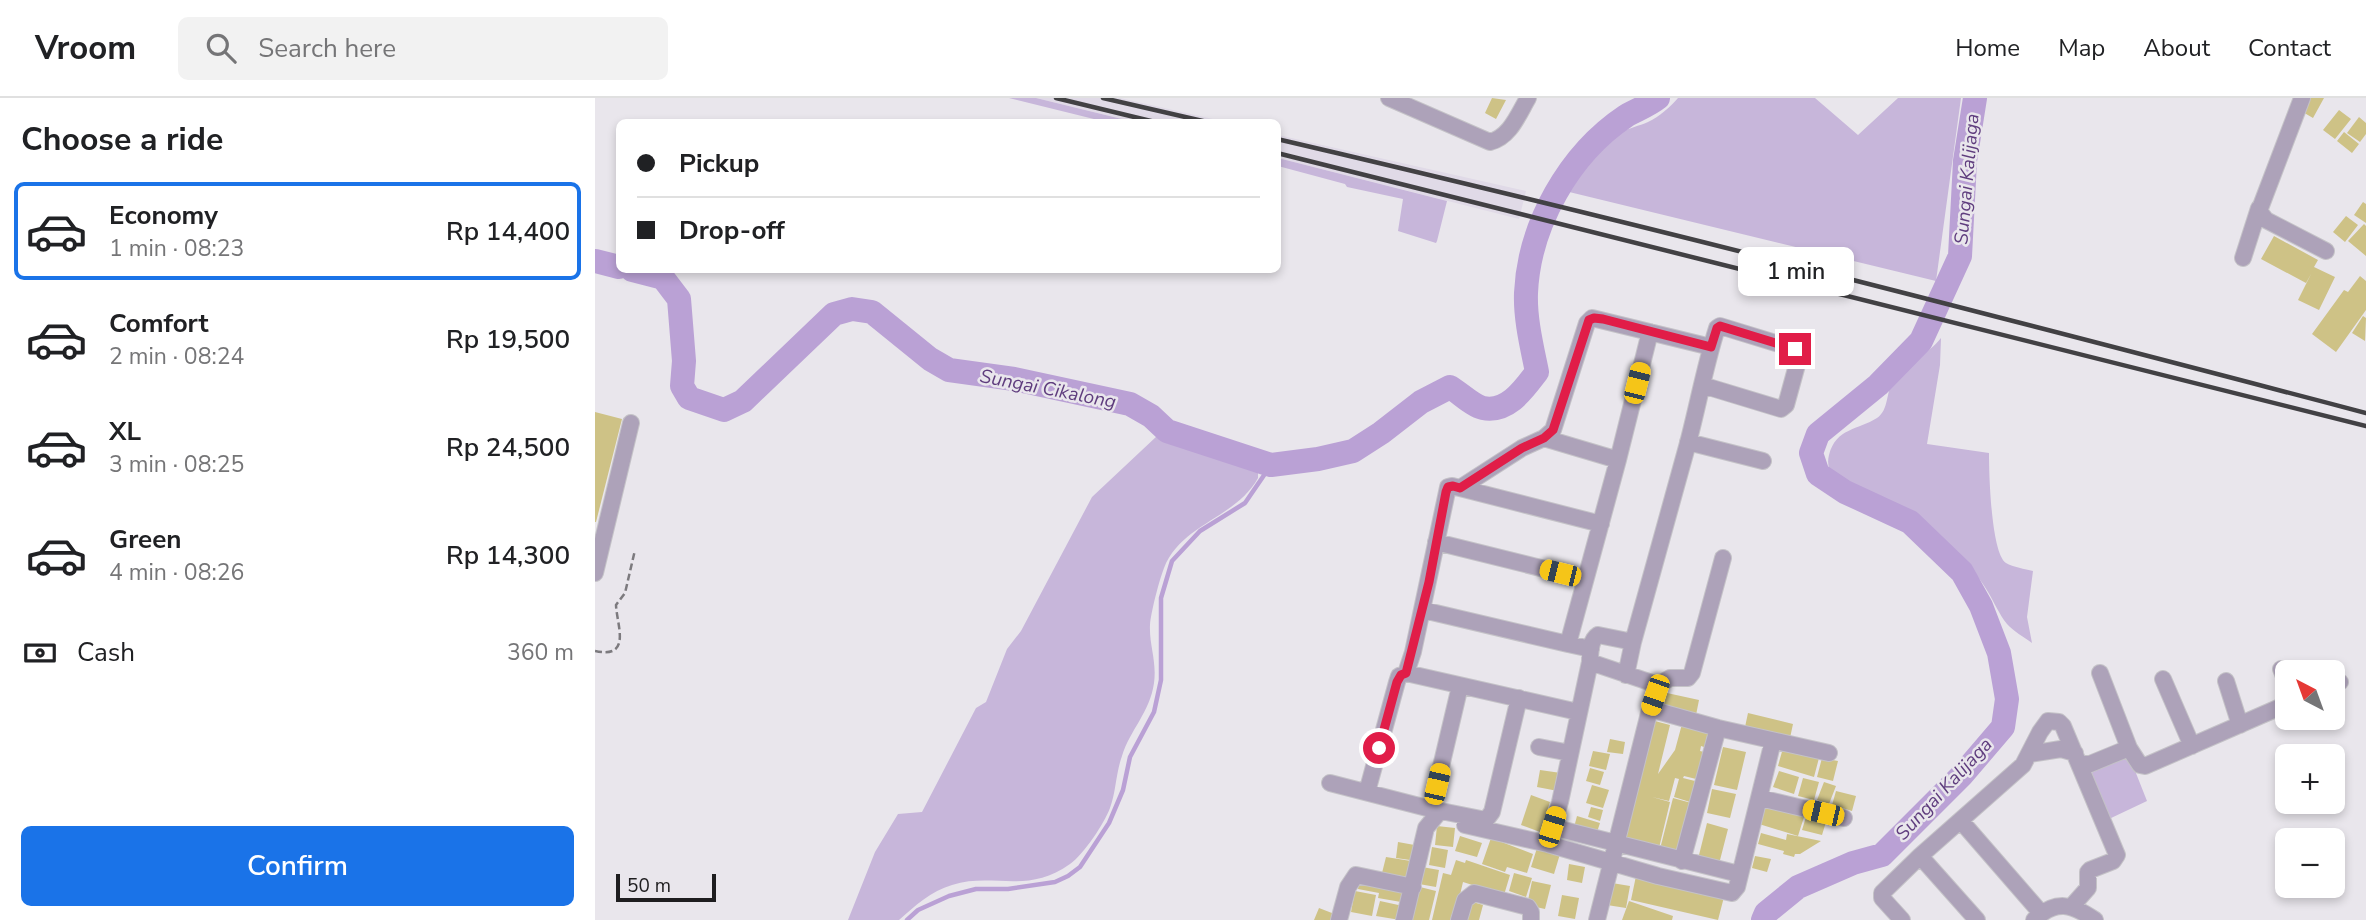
<!DOCTYPE html>
<meta charset="utf-8">
<style>
body{margin:0;font-family:"Nunito Sans",sans-serif;background:#f2f2f2;color:#202124;height:100vh;display:flex;flex-direction:column;font-size:26px;white-space:nowrap}
*{box-sizing:border-box;margin:0}
p{font-size:23px;color:#757577}
.icon{flex:none;width:38px;height:38px;fill:none;stroke:currentColor;stroke-width:2;stroke-linecap:round;stroke-linejoin:round}
.map{position:relative;flex:1;overflow:hidden}
.details{display:flex;flex-direction:column;background:#fff;width:595px}
.details>*{flex:none}
.guide{position:absolute;left:21px;top:21px;width:665px;height:154px;border-radius:10px;box-shadow:0 4px 10px #0003;display:grid;align-content:center;height:154px;padding:0 21px;background:#fff}
.needle{width:46px;rotate:319deg}
.controls{position:absolute;left:1680px;top:562px;display:grid;gap:14px}
.controls a{display:grid;place-items:center;width:70px;height:70px;border-radius:10px;background:#fff;box-shadow:0 4px 10px #0003;font-size:35px}
.scale{position:absolute;left:21px;bottom:18px;width:100px;box-sizing:border-box;padding-left:7px;border:4px solid #1e1d1f;border-top:0;font-size:19px;line-height:24px;white-space:nowrap;color:#1e1d1f;-webkit-text-stroke:5px #e9e6ec;paint-order:stroke}
.end{position:absolute;width:32px;height:32px;margin:-16px;border:9px solid #e11d48;background:#fff;box-shadow:0 0 0 4px #fff}
.from{border-radius:50%}
.bubble{position:absolute;height:49px;border-radius:10px;background:#fff;box-shadow:0 4px 10px #0003;font-size:23px;font-weight:600;line-height:49px;text-align:center}
.car{position:absolute;width:21px;height:42px;margin:-21px -10px;border-radius:9px;box-shadow:0 0 5px 2px #0007;background:linear-gradient(#f5c518 24%,#345 0 40%,#f5c518 0 76%,#345 0 86%,#f5c518 0)}
.guide b{display:flex;align-items:center;gap:24px;height:66px;font-size:26px}
.guide b+b{border-top:2px solid #e0e0e0}
.guide i{width:18px;height:18px;background:#202124}
ul{padding:0;list-style:none}
li{display:flex;align-items:center;gap:21px;height:98px;margin:0 14px 10px;padding:0 7px;border:4px solid transparent;border-radius:10px}
li div{flex:1}
li b{display:block;font-size:26px}
li em{font-style:normal;font-weight:600}
li.active{border-color:#1a73e8}
li>.icon{width:63px;height:63px;stroke-width:1.5}
h2{padding:0 21px;font-size:32px;line-height:84px}
.pay{display:flex;align-items:center;gap:18px;height:77px;padding:0 21px;font-size:26px}
.pay p{margin-inline-start:auto}
.button{display:flex;gap:14px;margin-top:auto;padding:14px 21px}
.button a{flex:1;height:80px;border-radius:10px;background:#1a73e8;color:#fff;font-size:28px;font-weight:600;line-height:80px;text-align:center}
header{display:flex;align-items:center;gap:42px;box-sizing:border-box;height:98px;padding:0 35px;background:#fff;border-bottom:2px solid #e0e0e0}
header strong{font-size:33px}
nav{display:flex;gap:38px;margin-inline-start:auto;font-size:24px}
.search{width:490px;height:63px;background:#f2f2f2;display:flex;align-items:center;gap:18px;box-sizing:border-box;padding:0 24px;border-radius:10px;color:#757577;font-size:26px}
main{display:flex;flex:1;min-height:0}
.map>svg:first-child{display:block}
.built{fill:#e0dae7}
.green{fill:#c7b6da}
.lines{fill:none;stroke-linecap:round;stroke-linejoin:round}
.stream{stroke:#baa1d5;stroke-width:4.5}
.river{stroke:#baa1d5;stroke-width:24}
.building{fill:#cec286}
.street-casing{stroke:#c4c2c7;stroke-width:18}
.path{stroke:#7c7a7e;stroke-width:2.5;stroke-dasharray:7 3.5;stroke-linecap:butt}
.street{stroke:#ada2b9;stroke-width:16}
.rail{stroke:#424144;stroke-width:4.5}
.route{stroke:#e11d48;stroke-width:9}
.labels{text-anchor:middle;dominant-baseline:central;stroke-width:5;stroke-linejoin:round;paint-order:stroke}
.water-label{font-size:19px;font-style:italic;fill:#5f3d7e;stroke:#e9e6ec}
</style>
<header>
<strong>Vroom</strong>
<div class="search"><svg class="icon" aria-label="search" viewBox="0 0 24 24"><circle cx="10" cy="10" r="6"/><path d="M15 15l6 6"/></svg>Search here</div>
<nav><a>Home</a><a>Map</a><a>About</a><a>Contact</a></nav>
</header>
<main>
<section class="details">
<h2>Choose a ride</h2>
<ul>
<li class="active"><svg class="icon" aria-label="car" viewBox="0 0 24 24"><path d="M5 17H2v-5l4-1 3-4h7l3 4 3 1v5h-3M9 17h6M6 11h13"/><circle cx="7" cy="17" r="2"/><circle cx="17" cy="17" r="2"/></svg><div><b>Economy</b><p>1 min · 08:23</p></div><em>Rp 14,400</em></li>
<li><svg class="icon" aria-label="car" viewBox="0 0 24 24"><path d="M5 17H2v-5l4-1 3-4h7l3 4 3 1v5h-3M9 17h6M6 11h13"/><circle cx="7" cy="17" r="2"/><circle cx="17" cy="17" r="2"/></svg><div><b>Comfort</b><p>2 min · 08:24</p></div><em>Rp 19,500</em></li>
<li><svg class="icon" aria-label="car" viewBox="0 0 24 24"><path d="M5 17H2v-5l4-1 3-4h7l3 4 3 1v5h-3M9 17h6M6 11h13"/><circle cx="7" cy="17" r="2"/><circle cx="17" cy="17" r="2"/></svg><div><b>XL</b><p>3 min · 08:25</p></div><em>Rp 24,500</em></li>
<li><svg class="icon" aria-label="car" viewBox="0 0 24 24"><path d="M5 17H2v-5l4-1 3-4h7l3 4 3 1v5h-3M9 17h6M6 11h13"/><circle cx="7" cy="17" r="2"/><circle cx="17" cy="17" r="2"/></svg><div><b>Green</b><p>4 min · 08:26</p></div><em>Rp 14,300</em></li>
</ul>
<div class="pay"><svg class="icon" aria-label="cash" viewBox="0 0 24 24"><path d="M3 7h18v10H3z"/><circle cx="12" cy="12" r="2"/></svg>Cash<p>360 m</p></div>
<div class="button"><a>Confirm</a></div>
</section>
<div class="map">
<svg width="1771" height="822" viewBox="0 0 1771 822">
<rect width="100%" height="100%" fill="#e9e6ec"/>
<path class="built" d="M441,0H525L631,24H539Z
M683,37L931,93L924,121L683,60Z"/>
<path class="green" d="M414,0H441L539,24H511Z
M1083,0H1220L1263,37L1303,0H1366L1341,183L966,92C981,69 1003,49 1027,34C1034,30 1044,28 1053,24C1065,18 1074,10 1083,0Z
M683,60L852,103L842,143L841,145L803,133L808,101L752,89L750,86L683,68Z
M1346,240L1345,267L1332,346L1394,355C1394,375 1396,455 1411,465C1418,469 1430,471 1438,473L1432,519L1437,545C1429,539 1418,533 1412,526C1404,516 1399,504 1393,494C1387,483 1378,473 1370,464C1355,446 1337,433 1317,420C1306,412 1293,405 1280,399C1263,391 1227,384 1234,357C1241,330 1263,332 1282,320C1294,312 1291,294 1298,282C1310,264 1333,257 1346,240Z
M562,338L663,370V380C641,420 586,426 569,470C564,483 556,514 555,527C554,547 562,563 559,585C555,614 535,632 527,658C521,674 521,694 515,710C509,726 489,756 475,766C432,797 398,774 357,787C336,793 320,808 304,822H253L280,754L303,716L327,714L381,610L391,604L412,551L426,533L497,399Z
M1533,655L1552,703L1514,721L1496,675Z"/>
<g class="lines">
<path class="stream" d="M312,822L323,812L354,798L381,791H413L460,784L473,778L485,769L514,725L528,692L535,659L559,614L566,582V500L577,463L605,433L650,405L676,367"/>
<path class="river" d="M0,163L24,169
M37,172L68,180L84,201L89,263L87,288L94,300L129,312L148,303L239,216L257,211L277,214L335,261L354,272L419,281L535,306L556,318L572,333L676,367L723,361L758,353L786,335L826,304L855,289C865,295 878,308 888,310C913,315 929,291 942,274C937,249 930,221 931,195C934,127 974,56 1031,18C1041,12 1053,8 1063,0
M1168,822L1171,815L1203,789L1258,765L1287,757L1367,677L1408,629L1412,601L1404,555L1386,508L1367,474L1315,424L1250,394L1223,376L1216,355L1223,336L1283,287L1326,243L1365,158L1370,63L1380,0"/>
</g>
<path class="building" d="M897,0L911,2L901,21L890,15Z
M1713,0H1729L1718,20L1706,13Z
M1744,12L1756,21L1740,41L1728,32Z
M1764,19L1771,25V36L1765,44L1752,35Z
M1749,34L1764,46L1757,55L1742,43Z
M1768,104L1771,106V125L1759,117Z
M1751,118L1763,127L1750,144L1738,134Z
M1769,126L1771,128V158L1753,143Z
M1679,138L1723,162L1719,169L1740,179L1724,212L1703,202L1716,176L1711,185L1666,161Z
M1765,178L1771,183V212L1741,254L1717,236L1749,192L1753,194Z
M1768,218L1771,220L1770,243L1757,235Z
M0,314L27,321L1,424H0Z
M1072,595L1104,602L1101,617L1068,610Z
M1153,615L1198,626L1195,640L1150,629Z
M1056,622L1075,627L1063,676L1080,652L1087,626L1120,634L1115,651L1106,648L1105,653L1113,655L1105,682L1089,678L1088,680L1100,683L1095,704L1079,699L1084,681L1080,680L1074,703L1057,699L1075,704L1064,750L1026,741Z
M1015,641L1030,644L1028,656L1012,654Z
M1128,649L1151,654L1142,692L1119,687Z
M1188,650L1224,660L1219,679L1183,668Z
M998,653L1015,656L1011,672L994,668Z
M1227,660L1243,663L1238,683L1222,679Z
M995,670L1009,674L1005,687L991,683Z
M945,672L966,675L963,693L942,689Z
M1184,673L1204,679L1199,696L1178,689Z
M1208,680L1224,684L1219,702L1203,698Z
M1229,684L1241,688L1234,706L1222,702Z
M997,687L1014,692L1008,710L991,705Z
M1117,691L1141,696L1135,720L1112,715Z
M1241,693L1261,698L1257,713L1237,707Z
M936,697L955,704L945,734L926,727Z
M1078,700L1100,706L1087,757L1065,751Z
M1170,707L1209,719L1203,738L1164,726Z
M996,709L1008,712L1005,723L993,719Z
M982,718L1005,725L1000,740L978,733Z
M1211,719L1231,724L1227,737L1207,732Z
M1112,725L1133,731L1124,766L1103,761Z
M842,728L860,730L858,749L840,747Z
M1166,735L1191,742L1192,736L1226,743L1205,756H1200L1199,759L1188,756L1189,753L1163,746Z
M865,738L887,745L882,759L860,753Z
M896,740L938,756L932,775L912,769L910,774L887,766Z
M803,744L825,748L822,763L801,760Z
M837,749L853,752L850,770L834,767Z
M942,750L965,756L959,776L936,769Z
M1160,758L1176,761L1172,774L1157,770Z
M791,759L822,764L819,780L787,775Z
M861,762L870,765L871,762L915,777L909,797L868,784L859,822H837L848,775L856,777Z
M974,766L990,769L987,785L972,782Z
M827,769L844,772L841,789L824,786Z
M919,775L937,780L931,799L914,793Z
M765,778L809,788L806,804L783,800L784,795L763,791Z
M1041,778L1129,799L1123,822L1036,802Z
M937,783L956,787L950,811L932,807Z
M1017,785L1035,788L1031,810L1012,807Z
M821,788L841,793L834,822H813Z
M760,793L781,797L777,818L756,814Z
M967,797L984,800L980,821L963,818Z
M871,802L888,807L884,822H866Z
M785,803L808,808L805,822L781,818Z
M1034,803L1078,818L1077,822H1027Z
M724,810L742,817L740,822H719Z"/>
<g class="lines">
<defs>
<path id="street" d="M794,0L895,44C915,39 923,17 933,0
M1707,0L1664,113L1671,122L1731,153
M1648,160L1664,110
M949,340L1023,362
M1093,344L1168,363
M865,390L927,350L949,340L958,332L992,225L997,220L1116,249
M841,444L990,481
M0,475L36,325
M828,512L973,546
M996,551L973,546L1023,362L1055,234
M1686,571L1692,586
M811,575L983,614
M1505,575L1534,650L1545,667L1550,668L1692,606
M1031,577L1038,544C1056,478 1075,412 1093,345C1103,307 1110,268 1122,230L1125,228L1200,251L1205,256L1191,307L1186,311L1107,287
M1568,581L1597,648
M1631,583L1645,627
M1063,587L1075,580H1093L1097,575L1128,460
M1738,587L1745,584
M1055,611L1123,630L1234,655
M944,649L975,655
M1435,656L1466,651L1480,655
M1485,666H1495L1534,650
M735,685L836,711L891,722L897,714L924,600
M772,694L802,584L804,578L811,575L818,554L853,389L857,388L1006,426
M1165,700L1249,720
M836,711L865,588
M870,718V727L953,746L1063,778L1137,795L1142,789L1178,643
M1366,723L1446,815
M957,729L1144,776
M955,737L965,704L995,564
M1325,758L1428,667L1445,634L1453,623L1464,624L1468,628L1522,757L1518,763L1495,772L1493,774V790L1477,808
M1087,763L1123,630
M744,822L753,789L761,777L818,789
M809,822L831,730L845,713
M864,822L870,802L879,795L933,809L936,814V822
M1002,822L1055,611L1063,587L995,564C995,555 995,542 1003,537L1038,544
M1307,822L1287,800V795L1325,758L1382,822
M1439,822C1461,801 1477,806 1500,822"/>
</defs>
<use href="#street" class="street-casing"/>
<path class="path" d="M0,553C37,561 22,528 21,507L30,495L40,452"/>
<use href="#street" class="street"/>
<path class="rail" d="M461,0L560,24
M508,0L612,24
M682,41C1047,126 1409,220 1771,315
M682,55L1771,328"/>
</g>
<g class="lines">
<path class="route" d="M784,650L802,584L806,577L811,575L834,484L851,394L853,389L858,388L865,390L927,350L949,340L958,332L994,222L999,220L1008,221L1116,249L1122,230L1125,228L1200,251"/>
</g>
<g class="labels">
<g class="water-label">
<text transform="translate(1372 81) rotate(-85)">Sungai Kalijaga</text>
<text transform="translate(453 291) rotate(11)">Sungai Cikalong</text>
<text transform="translate(1349 691) rotate(-47)">Sungai Kalijaga</text>
</g>
</g>
</svg>
<div class="controls">
<a><svg class="needle" viewBox="-14 -14 28 28"><path d="M0-13l5 13h-10z" fill="#e53935"/><path d="M0 13l5-13h-10z" fill="#757577"/></svg></a>
<a>+</a>
<a>−</a>
</div>
<div class="scale">50 m</div>
<i class="end from" style="left:784px;top:650px"></i>
<i class="end" style="left:1200px;top:251px"></i>
<div class="bubble" style="left:1143px;top:149px;width:116px">1 min</div>
<i class="car" style="left:1042px;top:285px;rotate:14deg"></i>
<i class="car" style="left:965px;top:475px;rotate:284deg"></i>
<i class="car" style="left:1060px;top:597px;rotate:199deg"></i>
<i class="car" style="left:842px;top:686px;rotate:13deg"></i>
<i class="car" style="left:1228px;top:715px;rotate:283deg"></i>
<i class="car" style="left:957px;top:729px;rotate:17deg"></i>
<div class="guide">
<b><i class="from"></i>Pickup</b>
<b><i></i>Drop-off</b>
</div>
</div>
</main>
